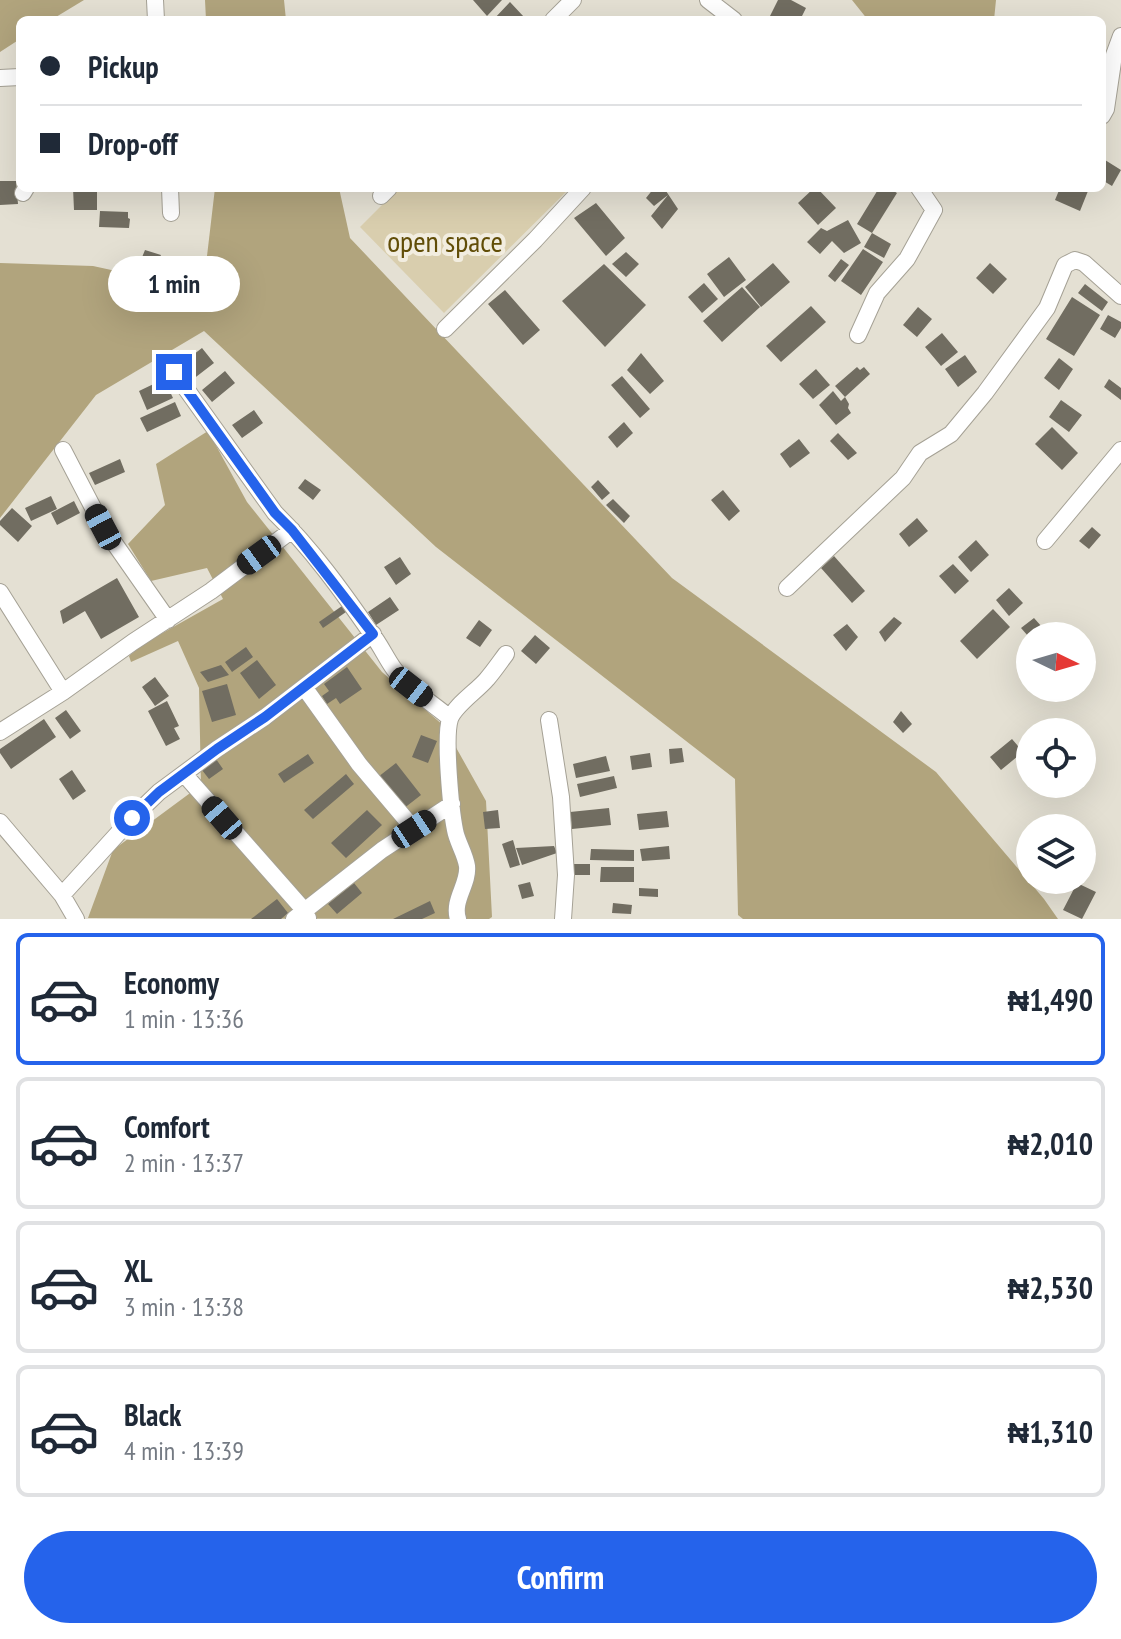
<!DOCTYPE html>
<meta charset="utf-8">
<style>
body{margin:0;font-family:"PT Sans Narrow",sans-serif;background:#f2f2f3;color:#1f2937;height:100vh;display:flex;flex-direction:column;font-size:30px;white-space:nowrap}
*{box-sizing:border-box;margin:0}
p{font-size:26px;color:#747a83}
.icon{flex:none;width:44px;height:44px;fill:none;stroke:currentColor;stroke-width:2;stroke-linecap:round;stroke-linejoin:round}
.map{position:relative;height:919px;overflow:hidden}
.sheet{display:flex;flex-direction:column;background:#fff;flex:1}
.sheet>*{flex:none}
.guide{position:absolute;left:16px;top:16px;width:1090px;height:176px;border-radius:12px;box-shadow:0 8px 32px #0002;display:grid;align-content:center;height:176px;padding:0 24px;background:#fff}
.needle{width:52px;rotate:95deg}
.tools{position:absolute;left:1016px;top:622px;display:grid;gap:16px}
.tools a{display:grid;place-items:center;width:80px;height:80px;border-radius:50%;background:#fff;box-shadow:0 8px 32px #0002;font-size:40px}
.end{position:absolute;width:36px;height:36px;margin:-18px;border:10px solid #2563eb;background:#fff;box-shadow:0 0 0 4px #fff}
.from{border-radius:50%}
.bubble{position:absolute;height:56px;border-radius:28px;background:#fff;box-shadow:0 8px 32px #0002;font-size:26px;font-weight:700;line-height:56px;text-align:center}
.car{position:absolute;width:24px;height:48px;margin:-24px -12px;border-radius:10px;box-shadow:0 0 6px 2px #0007;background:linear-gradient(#222 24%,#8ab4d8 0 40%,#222 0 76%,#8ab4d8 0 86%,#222 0)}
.guide b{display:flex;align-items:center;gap:28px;height:76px;font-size:30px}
.guide b+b{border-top:2px solid #e0e1e3}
.guide i{width:20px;height:20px;background:#1f2937}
ul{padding:14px 0 0;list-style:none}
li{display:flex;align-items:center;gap:24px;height:132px;margin:0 16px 12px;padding:0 8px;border:4px solid #e0e1e3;border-radius:12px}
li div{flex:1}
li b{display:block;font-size:30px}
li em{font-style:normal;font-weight:700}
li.selected{border-color:#2563eb}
li>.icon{width:72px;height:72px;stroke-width:1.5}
.button{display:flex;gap:16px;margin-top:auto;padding:16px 24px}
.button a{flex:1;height:92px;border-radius:48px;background:#2563eb;color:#fff;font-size:32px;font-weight:700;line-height:92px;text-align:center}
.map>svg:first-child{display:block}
.green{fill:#d9ceae}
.forest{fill:#b1a47d}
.building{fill:#716d61}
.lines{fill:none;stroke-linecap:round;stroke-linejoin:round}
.minor-casing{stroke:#a5a195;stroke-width:18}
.minor{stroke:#fff;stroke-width:16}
.route{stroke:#2563eb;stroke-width:10}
.labels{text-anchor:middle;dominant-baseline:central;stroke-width:8;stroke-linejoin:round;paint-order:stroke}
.park-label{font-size:30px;fill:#614d07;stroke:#f2ede0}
</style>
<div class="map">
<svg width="1121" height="919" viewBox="0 0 1121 919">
<rect width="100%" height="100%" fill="#e4e0d3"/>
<path class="green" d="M399,188H570L444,313L360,227Z"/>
<path class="forest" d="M0,0H84L51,20H20V39L0,52Z
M205,0H284L286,20H206Z
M852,0H996L994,20H868Z
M215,188H339L350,238L672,578L936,772L1044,899L1058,919H743L738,915L735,779L436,547L204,331L96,395L0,518V263L93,266L203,290Z
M208,431L247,502L382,672L444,726L486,801L492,917L489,919L88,918L113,850L201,785L199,688L178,641L131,662L129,656L143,644L223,599L207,568L151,581L128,544L165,505L156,464Z"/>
<path class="building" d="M473,0H502L487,16Z
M778,0H791L806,8L800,20H777L770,16Z
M510,2L524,17L521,20H493Z
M1105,160L1121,170L1112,186L1102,180V165Z
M0,181H16L18,204L0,205Z
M73,188H97V210H74Z
M654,188H664L678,209L662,229L651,216L668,195L654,206L646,198Z
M814,188H817L836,208L818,225L798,203Z
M879,188H889L897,193L872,233L857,224Z
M1060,188H1081L1088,191L1080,211L1055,200Z
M596,203L625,238L606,256L574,218Z
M100,211L128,212V218L130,219L129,228L99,227Z
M848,220L861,243L844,253L832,241L820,254L807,242L821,228L827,231Z
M872,233L891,244L884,258L864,247Z
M863,249L883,262L861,295L841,281Z
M145,250L161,255L154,270L144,269L140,273L136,272Z
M626,252L639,264L626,277L612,264Z
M729,257L746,280L724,297L707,274Z
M841,259L849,265L835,282L828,276Z
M773,263L790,282L761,307L745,287Z
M990,263L1007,279L993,294L976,278Z
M604,264L646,305L605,347L562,301Z
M704,283L718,299L702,313L688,297Z
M1085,284L1108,302L1102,311L1078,293Z
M742,287L760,307L722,342L703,321Z
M505,290L540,330L523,345L488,304Z
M1072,297L1100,315L1074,356L1046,339Z
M811,306L826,322L781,362L766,346Z
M918,307L932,319L917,337L903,325Z
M1108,315L1121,322V328L1115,338L1100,329Z
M942,333L958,352L941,366L925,347Z
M202,348L214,363L192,380L181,364Z
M641,353L664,381L650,394L627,370Z
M965,355L977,372L958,387L945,369Z
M1059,358L1073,369L1059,390L1044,378Z
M857,367L860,370L864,367L870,374L845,397L849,404L848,408L851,413L836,425L819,405L833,391L841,401L845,397L835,386Z
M816,369L830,385L813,399L799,384Z
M225,371L235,383L212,402L202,390Z
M622,376L650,409L640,418L611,385Z
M164,379L173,398L147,410L139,391Z
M1109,379L1121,388V400L1104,387Z
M1061,400L1082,415L1069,432L1049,417Z
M175,402L181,416L147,432L140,418Z
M254,410L263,423L242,438L232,425Z
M624,422L633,433L617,448L608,437Z
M1052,427L1078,453L1062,470L1035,444Z
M838,433L857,453L848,460L830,441Z
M799,439L810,453L790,468L780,454Z
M120,459L125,472L95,485L89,473Z
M305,479L321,490L313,500L298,488Z
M598,480L610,493L602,500L591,487Z
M723,490L740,511L729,521L711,500Z
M51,496L57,509L31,521L25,508Z
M613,499L630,516L624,523L606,505Z
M74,501L80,513L57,525L51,513Z
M12,508L32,526L18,542L0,525V521Z
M917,518L928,531L909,547L899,534Z
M1092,527L1101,535L1089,549L1079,541Z
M976,540L989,555L971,572L958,557Z
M834,556L865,591L852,603L821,568Z
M400,557L411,574L396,585L384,567Z
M953,564L969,581L955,594L939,576Z
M117,578L139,617L101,639L85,611L63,624L60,611Z
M1009,588L1023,603L1009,616L996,600Z
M390,597L399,610L376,625L368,612Z
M342,606L346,612L323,628L319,622Z
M993,609L1010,627L977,659L960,641Z
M894,617L902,623L885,642L879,632Z
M1034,618L1050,636H1028L1021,628Z
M479,620L492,630L480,647L466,638Z
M847,624L858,637L846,651L833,635Z
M535,635L550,648L536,664L521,651Z
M246,647L253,657L232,672L225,662Z
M257,660L276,685L259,699L240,673Z
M221,665L229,675L208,682L200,672Z
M347,667L362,689L340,704L336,698L327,704L322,696L329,691L324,684Z
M155,677L169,696L155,706L142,687Z
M227,684L236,715L212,722L202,691Z
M167,701L179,726L174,728L180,739L166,746L148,711Z
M66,710L81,731L70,739L55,718Z
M901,711L912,724L903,733L893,722Z
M44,719L56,737L11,769L0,753V749Z
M421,735L437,741L428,763L412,757Z
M1012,739L1023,752L1001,770L990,757Z
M682,748L684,762L670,764L669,749Z
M650,753L652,767L632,770L630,756Z
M308,754L314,763L284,783L278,774Z
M606,756L610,771L576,778L573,764Z
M216,759L223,769L209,779L202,770Z
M396,763L421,795L403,809L378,777Z
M72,770L86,791L73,800L59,779Z
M346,774L354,784L313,819L304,810Z
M614,776L617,788L580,797L577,784Z
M609,808L611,825L572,829L570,812Z
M367,810L382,825L346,858L331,843Z
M498,810L500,828L485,829L483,812Z
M667,811L669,827L639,830L637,814Z
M513,840L520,865L510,868L502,844Z
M554,846L557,853L522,865L516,848Z
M669,846L670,859L642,861L640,849Z
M591,849L634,850V861L590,860Z
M574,864H590V875H574Z
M601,867H634V882H600Z
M530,882L534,896L522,899L518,885Z
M354,883L362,893L337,914L328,904Z
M1077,883L1096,892L1082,919L1063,910Z
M639,888L658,889V897L639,896Z
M277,899L288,913L281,919H251Z
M430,901L435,913L422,919H393Z
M613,903L632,905L631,914L612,913Z"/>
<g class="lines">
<defs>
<path id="minor" d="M155,0L156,20
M708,0L734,20
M553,20L573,0
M0,78L20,77
M1102,116L1106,109L1114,55L1121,36
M170,188L171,213
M23,193L26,188
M381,196L389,188
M445,329L535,240L583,188
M858,335L877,293L907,259L934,210L919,188
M174,372L275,513C311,548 342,591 371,633C380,644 386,658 394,669C409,689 432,703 450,718
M63,450L103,527L168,620
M1045,541L1121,450
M787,588L903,478L920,453L951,434L985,393L1047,308L1065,265L1075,260L1084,263L1121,296
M0,592L63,692
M304,687L359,764L414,829
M549,720L561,797L566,875L563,919
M0,732L63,692L133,642L211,591L292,530
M184,774L304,910L308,918
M0,822L62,895L76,919
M62,895L132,818L159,792L217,749L265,717L373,634
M294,919L382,850L452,804
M458,919C452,900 469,884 467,866C465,853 457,842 455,830C451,810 444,737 450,719C455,705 477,691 487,679C494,671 500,662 506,654"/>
</defs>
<use href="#minor" class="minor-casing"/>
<use href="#minor" class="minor"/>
</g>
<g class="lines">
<path class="route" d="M132,818L159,792L217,749L265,717L373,634L292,530L275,513L174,372"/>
</g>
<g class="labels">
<g class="park-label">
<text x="445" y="240">open space</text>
</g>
</g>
</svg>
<div class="tools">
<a><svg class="needle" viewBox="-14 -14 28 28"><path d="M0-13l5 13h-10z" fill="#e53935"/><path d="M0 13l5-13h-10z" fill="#747a83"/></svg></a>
<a><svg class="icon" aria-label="locate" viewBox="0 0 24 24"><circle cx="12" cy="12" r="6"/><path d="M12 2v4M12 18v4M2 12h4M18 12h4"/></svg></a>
<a><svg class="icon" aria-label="layers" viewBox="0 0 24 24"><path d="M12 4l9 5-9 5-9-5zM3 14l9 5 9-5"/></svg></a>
</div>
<i class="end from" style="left:132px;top:818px"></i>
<i class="end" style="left:174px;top:372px"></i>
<div class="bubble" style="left:108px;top:256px;width:132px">1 min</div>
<i class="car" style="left:103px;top:527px;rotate:332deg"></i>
<i class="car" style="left:259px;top:555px;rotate:234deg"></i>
<i class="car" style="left:411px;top:687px;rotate:128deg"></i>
<i class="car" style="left:222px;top:818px;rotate:319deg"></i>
<i class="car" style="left:414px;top:829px;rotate:57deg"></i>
<div class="guide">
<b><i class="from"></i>Pickup</b>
<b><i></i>Drop-off</b>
</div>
</div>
<section class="sheet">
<ul>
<li class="selected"><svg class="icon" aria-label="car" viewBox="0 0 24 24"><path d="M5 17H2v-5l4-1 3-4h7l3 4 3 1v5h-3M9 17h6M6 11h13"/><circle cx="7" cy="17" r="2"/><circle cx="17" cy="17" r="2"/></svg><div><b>Economy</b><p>1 min · 13:36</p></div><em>₦1,490</em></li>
<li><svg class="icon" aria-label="car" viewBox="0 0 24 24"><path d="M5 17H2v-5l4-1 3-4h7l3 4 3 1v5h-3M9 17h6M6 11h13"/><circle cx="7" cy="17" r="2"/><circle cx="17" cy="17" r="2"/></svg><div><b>Comfort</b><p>2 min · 13:37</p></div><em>₦2,010</em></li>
<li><svg class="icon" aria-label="car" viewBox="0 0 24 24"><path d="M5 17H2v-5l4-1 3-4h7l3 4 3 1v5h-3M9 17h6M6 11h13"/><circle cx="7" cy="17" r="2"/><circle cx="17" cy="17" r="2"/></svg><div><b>XL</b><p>3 min · 13:38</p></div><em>₦2,530</em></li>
<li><svg class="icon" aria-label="car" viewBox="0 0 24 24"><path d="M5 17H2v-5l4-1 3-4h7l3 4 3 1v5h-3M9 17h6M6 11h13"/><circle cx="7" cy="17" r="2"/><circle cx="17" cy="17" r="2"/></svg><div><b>Black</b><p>4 min · 13:39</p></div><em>₦1,310</em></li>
</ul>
<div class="button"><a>Confirm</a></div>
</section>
